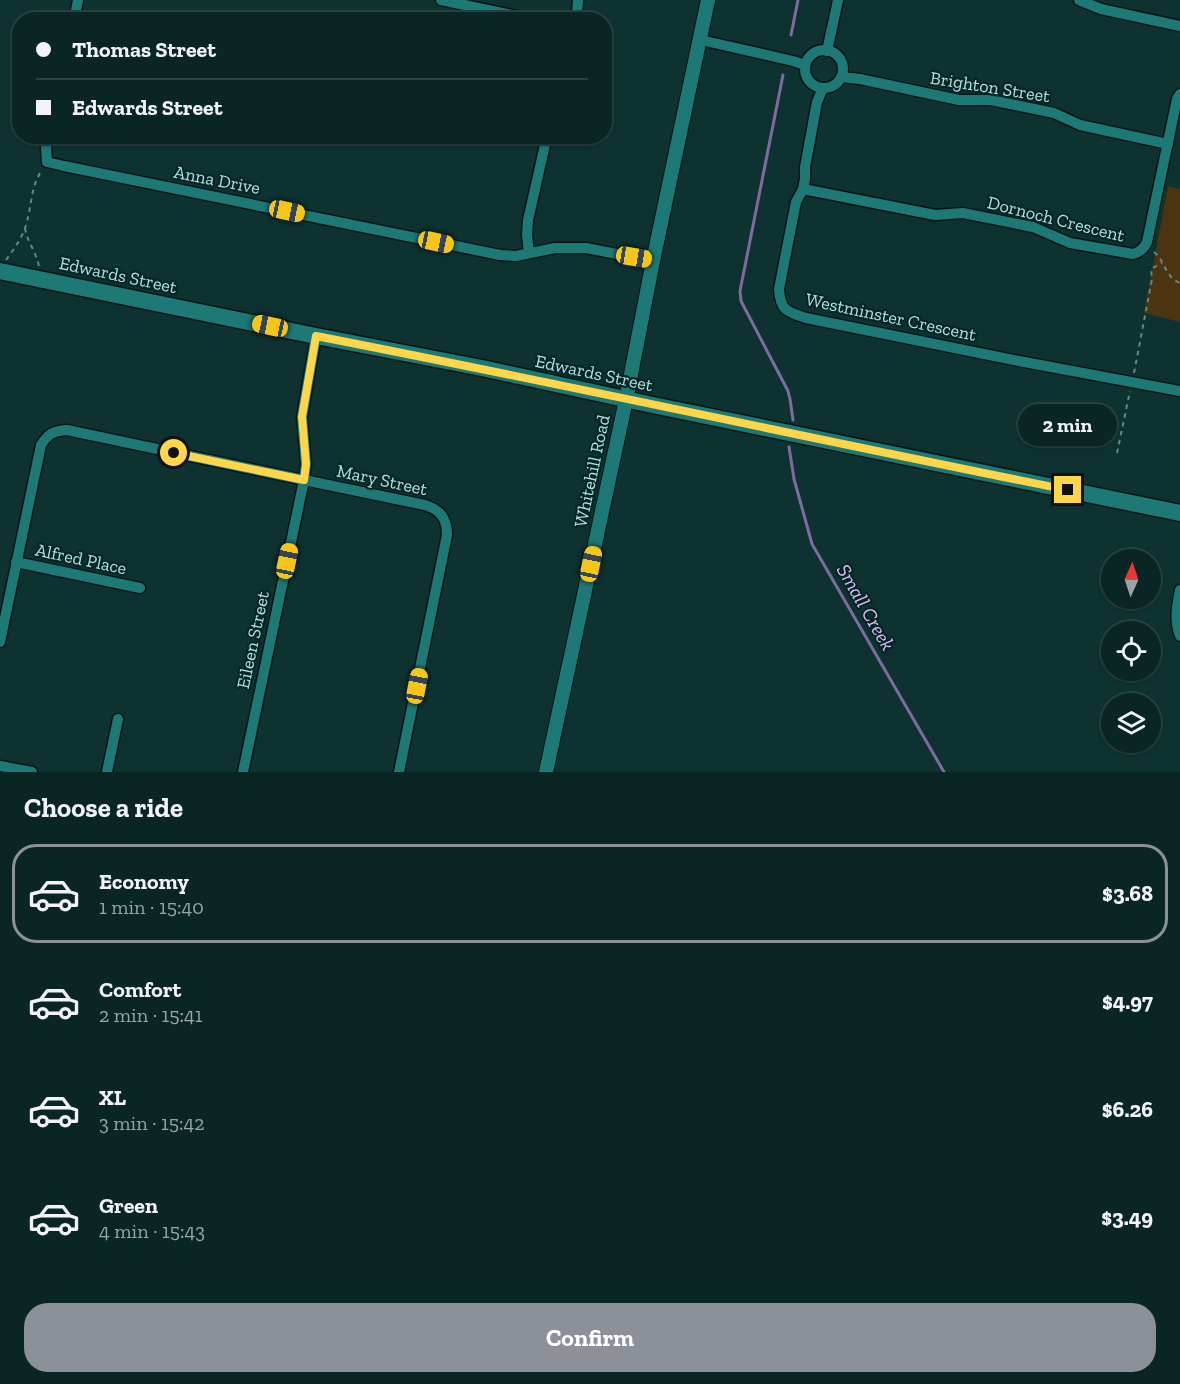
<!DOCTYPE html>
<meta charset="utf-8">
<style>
body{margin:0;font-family:"Zilla Slab",serif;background:#183231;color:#f1f3f6;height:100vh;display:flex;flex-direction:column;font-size:22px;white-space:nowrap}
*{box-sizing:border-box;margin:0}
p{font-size:20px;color:#99a5a6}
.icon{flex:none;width:33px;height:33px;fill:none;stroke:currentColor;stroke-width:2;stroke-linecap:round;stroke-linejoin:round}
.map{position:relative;height:772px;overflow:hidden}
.drawer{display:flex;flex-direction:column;background:#0a2624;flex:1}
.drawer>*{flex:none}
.top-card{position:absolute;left:12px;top:12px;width:600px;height:132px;border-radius:24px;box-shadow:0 2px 4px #0004,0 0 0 2px #2a4341;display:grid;align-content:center;height:132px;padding:0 24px;background:#0a2624}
.needle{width:39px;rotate:3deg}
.buttons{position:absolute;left:1101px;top:549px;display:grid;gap:12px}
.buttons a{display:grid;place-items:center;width:60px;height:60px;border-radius:50%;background:#0a2624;box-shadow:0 2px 4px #0004,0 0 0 2px #2a4341;font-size:30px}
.end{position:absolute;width:27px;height:27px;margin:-14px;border:8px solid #ffd54a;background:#111;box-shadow:0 0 0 3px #111}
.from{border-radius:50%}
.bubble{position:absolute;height:42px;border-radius:21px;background:#0a2624;box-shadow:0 2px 4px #0004,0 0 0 2px #2a4341;font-size:20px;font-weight:700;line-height:42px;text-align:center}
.car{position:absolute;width:18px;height:36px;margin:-18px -9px;border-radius:8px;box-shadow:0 0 4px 2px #0007;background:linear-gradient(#f5c518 24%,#345 0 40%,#f5c518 0 76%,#345 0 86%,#f5c518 0)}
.top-card b{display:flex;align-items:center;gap:21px;height:57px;font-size:22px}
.top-card b+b{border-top:2px solid #2a4341}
.top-card i{width:15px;height:15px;background:#f1f3f6}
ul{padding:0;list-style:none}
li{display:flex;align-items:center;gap:18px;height:99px;margin:0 12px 9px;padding:0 12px;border:3px solid transparent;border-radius:24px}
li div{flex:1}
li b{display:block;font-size:22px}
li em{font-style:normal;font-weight:700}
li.current{border-color:#8c9099}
li>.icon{width:54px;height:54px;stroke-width:1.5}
h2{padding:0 24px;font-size:27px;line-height:72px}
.action{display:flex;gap:12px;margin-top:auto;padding:12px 24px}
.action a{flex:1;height:69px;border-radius:24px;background:#8c9099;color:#fff;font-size:24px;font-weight:700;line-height:69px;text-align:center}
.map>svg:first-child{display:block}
.green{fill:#4d3411}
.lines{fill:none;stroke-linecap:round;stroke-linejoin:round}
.stream{stroke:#7f6ba0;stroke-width:3}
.minor-casing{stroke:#081716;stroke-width:13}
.tertiary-casing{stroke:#081716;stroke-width:16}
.secondary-casing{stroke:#081716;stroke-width:19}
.path{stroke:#5f8a88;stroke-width:2;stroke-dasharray:4.5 4.5;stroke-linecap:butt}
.minor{stroke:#1d7975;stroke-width:10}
.tertiary{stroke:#1d7975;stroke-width:14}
.secondary{stroke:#1d7975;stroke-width:16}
.route{stroke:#ffd54a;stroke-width:8}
.labels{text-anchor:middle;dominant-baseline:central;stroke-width:4.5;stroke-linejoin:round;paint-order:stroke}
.street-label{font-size:18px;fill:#b1e2df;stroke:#022726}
.water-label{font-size:20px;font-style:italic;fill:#e4befe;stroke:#022726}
</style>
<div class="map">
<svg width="1180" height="772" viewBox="0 0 1180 772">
<rect width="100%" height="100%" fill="#0d3230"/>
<path class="green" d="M1168,186L1180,189V322L1144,313Z"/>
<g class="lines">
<path class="stream" d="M791,35L798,0
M783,75L740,291L741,301L788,391L790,399L793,420
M789,447L794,479L812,544L944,772"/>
<defs>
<path id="minor" d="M441,0L536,20
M1079,0L1101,9L1180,26
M74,20L78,0
M572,20L577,13L578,0
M701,40L793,61L805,65
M805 69a19 19 0 1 1 38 0a19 19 0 1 1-38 0Z
M827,51L838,0
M841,77L860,79L959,100H991L1054,113L1080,125L1168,144
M823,88L817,102L805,167V179L803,189L796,202L779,289C780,310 787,312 806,318L1019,361L1180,391
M49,136L46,148L47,162L64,166L500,255L516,256L555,248H586L653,261
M803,189L935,215L963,213L1033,227L1070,243L1133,254C1140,252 1144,249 1147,242L1177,99L1180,94
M529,253L527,235L528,220L547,136
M316,336L302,417L306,464L304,480L425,505C441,510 447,519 447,535L399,772
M16,562L140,588
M1180,590C1177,605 1174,621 1180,636
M0,642L41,445C48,434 53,431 67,430L304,480L243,772
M0,766L32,772
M107,772L118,719"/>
<path id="tertiary" d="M546,772L626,400L653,261L708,0"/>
<path id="secondary" d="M0,271L316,336L482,368L648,404L1180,513"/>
</defs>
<use href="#minor" class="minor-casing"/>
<use href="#tertiary" class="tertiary-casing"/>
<use href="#secondary" class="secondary-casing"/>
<path class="path" d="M25,228C27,242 37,253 39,267
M1154,252C1165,261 1165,277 1180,283
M6,260C13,250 21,240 25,228C32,208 30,187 42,170
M1134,373L1152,279L1151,269L1162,263
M1117,453L1130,391"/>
<use href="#minor" class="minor"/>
<use href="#tertiary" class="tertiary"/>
<use href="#secondary" class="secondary"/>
</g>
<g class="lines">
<path class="route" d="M174,453L304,480L306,464L302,417L316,336C568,385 818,440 1068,490"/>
</g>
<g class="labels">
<g class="street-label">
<text transform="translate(990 87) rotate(9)">Brighton Street</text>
<text transform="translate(217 180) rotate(11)">Anna Drive</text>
<text transform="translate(1056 219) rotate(14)">Dornoch Crescent</text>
<text transform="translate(118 275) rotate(12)">Edwards Street</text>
<text transform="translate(891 317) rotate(12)">Westminster Crescent</text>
<text transform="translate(594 373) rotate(12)">Edwards Street</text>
<text transform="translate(592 471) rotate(-78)">Whitehill Road</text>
<text transform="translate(382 480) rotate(12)">Mary Street</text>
<text transform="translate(81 559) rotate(12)">Alfred Place</text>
<text transform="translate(253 640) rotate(-78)">Eileen Street</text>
</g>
<g class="water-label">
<text transform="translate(866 607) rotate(60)">Small Creek</text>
</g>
</g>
</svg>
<div class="buttons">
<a><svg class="needle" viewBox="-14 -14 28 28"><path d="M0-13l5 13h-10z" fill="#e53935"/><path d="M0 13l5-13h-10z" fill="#99a5a6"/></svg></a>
<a><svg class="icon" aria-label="locate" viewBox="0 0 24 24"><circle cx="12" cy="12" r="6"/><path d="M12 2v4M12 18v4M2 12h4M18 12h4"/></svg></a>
<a><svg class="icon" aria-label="layers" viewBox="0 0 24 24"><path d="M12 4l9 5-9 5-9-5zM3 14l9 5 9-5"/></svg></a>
</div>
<i class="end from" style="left:174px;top:453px"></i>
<i class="end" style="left:1068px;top:490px"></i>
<div class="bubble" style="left:1018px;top:404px;width:99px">2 min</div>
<i class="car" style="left:287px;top:211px;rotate:102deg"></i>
<i class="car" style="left:436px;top:242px;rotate:102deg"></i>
<i class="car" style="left:634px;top:257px;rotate:100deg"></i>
<i class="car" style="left:270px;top:326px;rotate:282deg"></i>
<i class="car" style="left:287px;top:561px;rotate:12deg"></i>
<i class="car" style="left:591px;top:564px;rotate:12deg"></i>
<i class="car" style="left:417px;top:686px;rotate:11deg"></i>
<div class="top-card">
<b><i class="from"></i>Thomas Street</b>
<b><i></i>Edwards Street</b>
</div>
</div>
<section class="drawer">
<h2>Choose a ride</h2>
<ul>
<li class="current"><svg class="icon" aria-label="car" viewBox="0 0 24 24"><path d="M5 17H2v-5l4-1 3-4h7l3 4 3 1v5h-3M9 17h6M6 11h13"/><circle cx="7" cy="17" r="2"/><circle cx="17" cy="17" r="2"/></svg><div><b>Economy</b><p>1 min · 15:40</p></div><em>$3.68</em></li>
<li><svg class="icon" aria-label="car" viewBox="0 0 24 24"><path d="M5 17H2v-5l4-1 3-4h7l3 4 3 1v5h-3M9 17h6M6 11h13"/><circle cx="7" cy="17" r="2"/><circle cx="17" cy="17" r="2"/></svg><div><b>Comfort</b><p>2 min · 15:41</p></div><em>$4.97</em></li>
<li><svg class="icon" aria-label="car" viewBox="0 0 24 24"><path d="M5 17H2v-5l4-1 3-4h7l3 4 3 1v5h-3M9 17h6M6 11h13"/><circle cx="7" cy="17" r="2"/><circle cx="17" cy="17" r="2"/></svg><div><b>XL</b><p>3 min · 15:42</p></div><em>$6.26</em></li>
<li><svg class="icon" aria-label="car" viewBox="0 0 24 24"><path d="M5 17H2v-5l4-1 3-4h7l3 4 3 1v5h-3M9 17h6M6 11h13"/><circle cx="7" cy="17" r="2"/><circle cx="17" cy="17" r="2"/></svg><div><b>Green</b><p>4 min · 15:43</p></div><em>$3.49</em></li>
</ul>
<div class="action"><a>Confirm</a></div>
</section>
